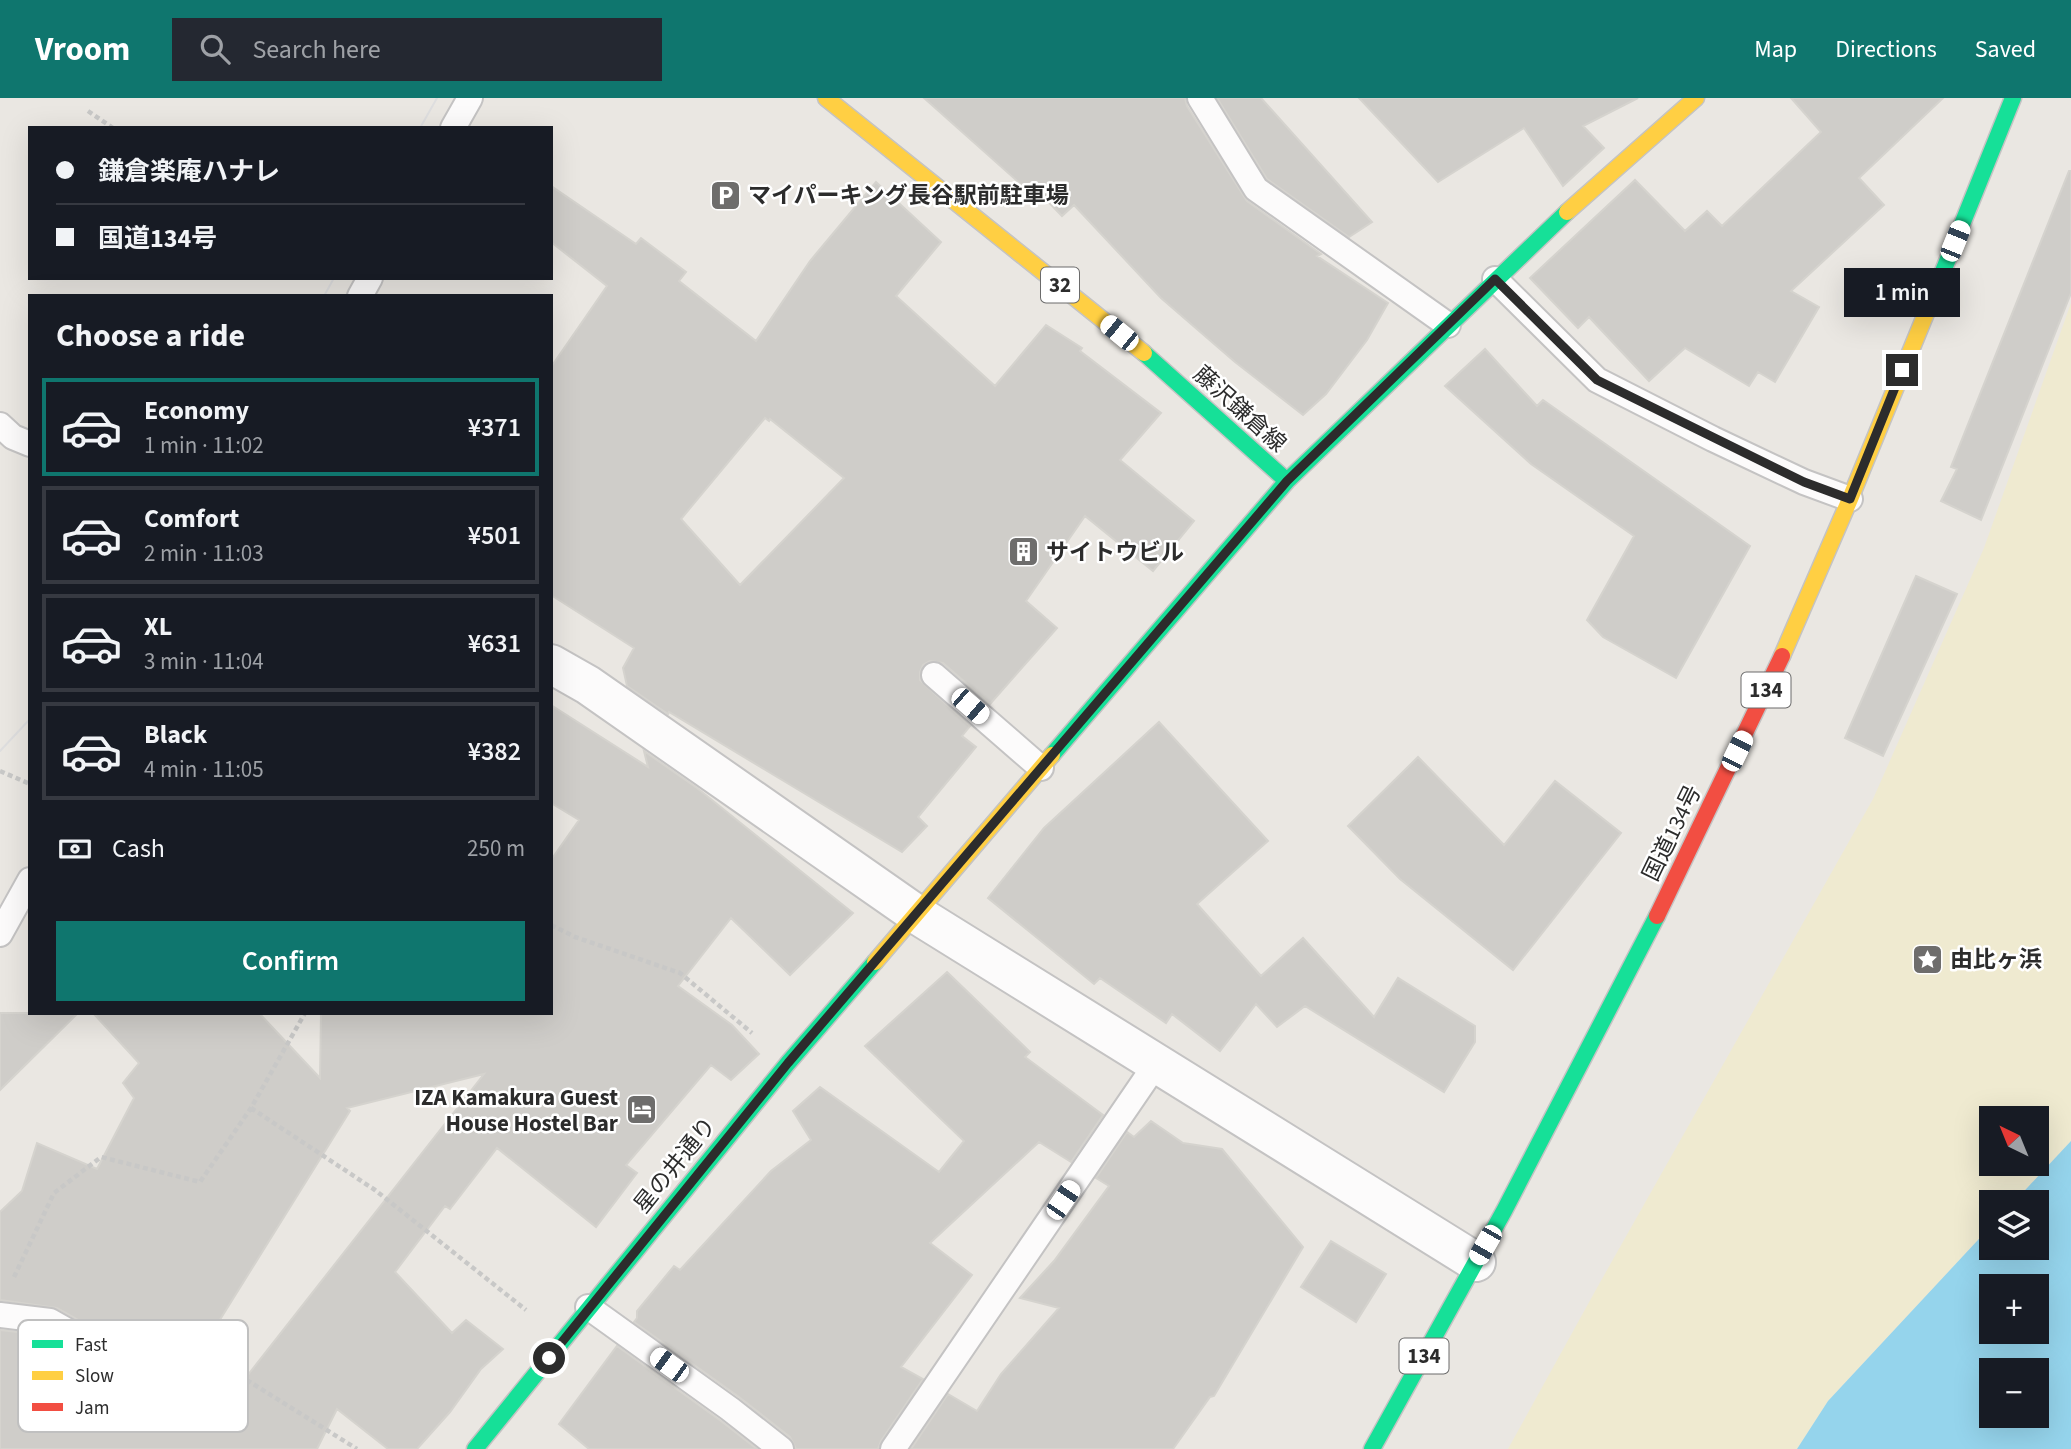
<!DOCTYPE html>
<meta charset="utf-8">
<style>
body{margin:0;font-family:"Source Sans 3","Noto Sans JP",sans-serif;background:#242831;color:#f1f3f6;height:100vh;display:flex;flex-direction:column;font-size:26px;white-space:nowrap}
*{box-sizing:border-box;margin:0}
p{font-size:23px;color:#9ea1a6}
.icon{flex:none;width:38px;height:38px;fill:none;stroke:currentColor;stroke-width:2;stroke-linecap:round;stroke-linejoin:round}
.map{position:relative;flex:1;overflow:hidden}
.sheet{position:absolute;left:28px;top:196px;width:525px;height:721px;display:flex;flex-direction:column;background:#171b24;border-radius:0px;box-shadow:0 7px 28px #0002}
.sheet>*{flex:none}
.hud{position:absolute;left:28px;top:28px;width:525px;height:154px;border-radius:0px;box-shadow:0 7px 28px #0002;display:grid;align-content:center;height:154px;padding:0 28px;background:#171b24}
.needle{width:46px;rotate:317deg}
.fabs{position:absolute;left:1979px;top:1008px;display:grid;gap:14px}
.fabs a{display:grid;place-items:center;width:70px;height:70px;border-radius:0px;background:#171b24;box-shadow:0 7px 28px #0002;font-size:35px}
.end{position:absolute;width:32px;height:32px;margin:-16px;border:9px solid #2c2c2c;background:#fff;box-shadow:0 0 0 4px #fff}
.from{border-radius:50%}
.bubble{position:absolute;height:49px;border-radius:0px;background:#171b24;box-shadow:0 7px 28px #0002;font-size:23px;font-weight:600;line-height:49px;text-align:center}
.car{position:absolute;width:21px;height:42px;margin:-21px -10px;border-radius:9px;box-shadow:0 0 5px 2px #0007;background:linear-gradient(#fff 24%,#345 0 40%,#fff 0 76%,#345 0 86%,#fff 0)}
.hud b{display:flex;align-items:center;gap:24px;height:66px;font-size:26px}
.hud b+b{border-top:2px solid #363941}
.hud i{width:18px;height:18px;background:#f1f3f6}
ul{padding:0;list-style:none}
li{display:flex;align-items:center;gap:21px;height:98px;margin:0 14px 10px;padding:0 14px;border:4px solid #363941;border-radius:0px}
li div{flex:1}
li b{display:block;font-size:26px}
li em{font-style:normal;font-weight:600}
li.active{border-color:#0f766e}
li>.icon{width:63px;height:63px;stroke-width:1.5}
h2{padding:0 28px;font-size:32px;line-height:84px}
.pay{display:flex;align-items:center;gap:18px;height:77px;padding:0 28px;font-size:26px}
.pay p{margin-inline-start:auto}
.action{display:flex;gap:14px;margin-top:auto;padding:14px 28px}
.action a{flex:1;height:80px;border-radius:0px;background:#0f766e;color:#fff;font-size:28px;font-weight:600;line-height:80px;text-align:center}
header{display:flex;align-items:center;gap:42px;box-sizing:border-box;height:98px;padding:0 35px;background:#0f766e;color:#fff}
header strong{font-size:33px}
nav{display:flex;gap:38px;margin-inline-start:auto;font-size:24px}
.search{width:490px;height:63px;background:#242831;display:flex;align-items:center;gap:18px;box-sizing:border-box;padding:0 24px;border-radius:0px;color:#9ea1a6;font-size:26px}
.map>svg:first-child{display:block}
.sand{fill:#efead0;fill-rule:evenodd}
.water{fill:#95d4ec;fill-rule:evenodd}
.building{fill:#cfcdc9;stroke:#d5d3ce;stroke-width:2;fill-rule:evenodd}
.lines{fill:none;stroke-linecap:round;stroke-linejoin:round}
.lane-casing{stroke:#c4c3c3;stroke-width:28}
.street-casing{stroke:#c4c3c3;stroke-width:42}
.fast-casing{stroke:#c4c3c3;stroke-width:19}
.slow-casing{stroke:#c4c3c3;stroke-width:19}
.jam-casing{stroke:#c4c3c3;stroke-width:19}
.path{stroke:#c8c8c7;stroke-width:4.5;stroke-dasharray:5 3.5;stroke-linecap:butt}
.lane{stroke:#fcfbfb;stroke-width:24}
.street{stroke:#fcfbfb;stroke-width:38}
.fast{stroke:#16e098;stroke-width:16}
.slow{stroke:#ffcf43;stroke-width:16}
.jam{stroke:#f24e42;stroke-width:16}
.tram{stroke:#dededf;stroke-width:2}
.route{stroke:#2c2c2c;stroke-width:9}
.labels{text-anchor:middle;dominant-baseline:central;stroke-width:5;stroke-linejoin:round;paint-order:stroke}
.shield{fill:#fff;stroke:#6b6b6b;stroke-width:2}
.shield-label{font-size:21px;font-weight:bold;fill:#2c2c2c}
.poi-label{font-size:23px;font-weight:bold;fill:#2c2c2c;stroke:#fff;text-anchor:start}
.street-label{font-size:23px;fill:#2c2c2c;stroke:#fff}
.key{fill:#fff;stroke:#c0c0c0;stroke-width:2}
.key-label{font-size:19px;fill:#2c2c2c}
</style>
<header>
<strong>Vroom</strong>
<div class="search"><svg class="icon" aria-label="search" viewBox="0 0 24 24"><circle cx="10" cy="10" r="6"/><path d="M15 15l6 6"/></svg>Search here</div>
<nav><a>Map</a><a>Directions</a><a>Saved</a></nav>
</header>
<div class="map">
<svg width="2071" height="1351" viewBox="0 0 2071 1351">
<rect width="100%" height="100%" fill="#eae7e2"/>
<path class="sand" d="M2071,205V1043L2014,1104H1992L1991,1128L1828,1303L1797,1351H1508L1598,1188L1873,701L1984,450ZM1992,1020H2037V1066H1992Z"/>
<path class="water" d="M2071,1043V1351H1797L1828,1303L1991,1128L1992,1150H2037V1104H2014ZM1992,1188H2037V1234H1992ZM1992,1272H2037V1318H1992Z"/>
<path class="building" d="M924,0H1185L1187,8L1247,103L1321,156L1317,158L1388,205L1367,242L1326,296L1303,317L1235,264L1161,200L1074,107L1062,118L1030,85L1025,90Z
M1217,0H1261L1372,124L1349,139L1267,81Z
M1359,0H1638L1583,28L1604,50L1563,88L1524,30L1438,84Z
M1791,0H1943L1859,80L1884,107L1791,193L1819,209L1775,284L1758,274L1749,288L1685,250L1649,283L1589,219L1578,230L1530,180L1635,82L1685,133L1707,113L1722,128L1821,34Z
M2069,73H2071V195L1981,422L1941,403L1957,371L1951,369Z
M876,84L941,144L896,198L995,288L1046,227L1082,250L1080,253L1161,315L1120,362L1194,423L1153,473L1085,418L1026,503L1057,530L990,606L943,565L930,563L923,567L920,574V582L970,628L962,638L976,649L918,719L927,728L902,754L669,614L668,616L627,588L623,570L634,550L551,497V269L607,188L551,144V88L636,146L641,140L686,174L679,183L756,243L810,163ZM765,320L769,323L770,321L844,380L740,487L681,421Z
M1485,251L1537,308L1543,302L1750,448L1676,580L1603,539L1587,522L1634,438L1531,366L1445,288Z
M1916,478L1957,496L1883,658L1845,640Z
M551,607L648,669L644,653L697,690L853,815L790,877L731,820L678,888L732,927L759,956L731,982L711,967L626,1067L637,1075L596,1129L497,1050L450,1111L445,1108L395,1174L452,1235L466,1222L503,1251L481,1271L450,1314L417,1351H388L337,1311L317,1351H0V1232L45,1237L111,1273L120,1270L127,1259L125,1251L119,1245L57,1210L0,1202V1114L22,1093L37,1045L97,1071L134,1000L123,985L139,965L93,915H259L320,980L321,915H551V762L579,722L551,705ZM484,976L229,1301L188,1273L350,1013L347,1010Z
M1159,624L1268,743L1197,806L1261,878L1303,840L1374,919L1398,880L1475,928V944L1444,994L1305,908L1277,929L1256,906L1220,953L1172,916L1166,925L1100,880L1094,886L988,800L1044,730Z
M1418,659L1504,747L1555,683L1621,735L1513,872L1400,781L1348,728Z
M947,874L1030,954L1025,959L1103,1017L1071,1064L1039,1044L930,1145L972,1177L901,1269L923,1281L881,1343L878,1351H796L790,1339L739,1299L634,1224L637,1220V1213L674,1168L680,1172L771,1073L811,1042L793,1013L820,989L939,1074L964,1043L865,948Z
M0,915H78L0,992Z
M1151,1023L1183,1045L1222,1051L1303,1149L1214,1298L1210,1299L1173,1351H911L948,1296L977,1313L1001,1276L1059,1210L1020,1200L1054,1163L1109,1088L1096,1080L1127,1034L1134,1039Z
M1331,1143L1386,1176L1356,1224L1301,1189Z
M617,1248L721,1323L757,1351H589L559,1326Z"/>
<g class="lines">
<defs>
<path id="lane" d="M1200,0L1256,91L1448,227
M453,30L470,0
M1495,181L1597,282L1713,341L1804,384L1850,401
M360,198L370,180
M0,327L13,339L30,346
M934,577L1041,670
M0,836L30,782
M588,1209L730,1311L781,1351
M0,1217L50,1223L112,1258
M893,1351L1156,966"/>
<path id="street" d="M551,566L588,587L916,816L1476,1164"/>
<path id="fast" d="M1927,213L2013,0
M1144,255L1287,383L1567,114
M1052,657L1287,383
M475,1351L788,965L875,864
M1372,1351L1504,1113L1657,818"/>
<path id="slow" d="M826,0L1144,255
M1567,114L1696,0
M1782,558L1850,401L1927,213
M875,864L1052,657"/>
<path id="jam" d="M1657,818L1782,558"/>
</defs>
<use href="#lane" class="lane-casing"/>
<use href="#street" class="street-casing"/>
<use href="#fast" class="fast-casing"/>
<use href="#slow" class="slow-casing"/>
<use href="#jam" class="jam-casing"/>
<path class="path" d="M88,13L113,30
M0,673L30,686
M551,827L575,839L680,875L752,935
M251,1010L375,1092L526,1212
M14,1179L54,1095L101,1059L200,1084L251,1010L305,915
M146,1278L209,1315L234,1274L357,1351"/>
<use href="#lane" class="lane"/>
<use href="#street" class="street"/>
<use href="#fast" class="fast"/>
<use href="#slow" class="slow"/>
<use href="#jam" class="jam"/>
<path class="tram" d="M420,30L437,0
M324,198L334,180
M0,653L30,621"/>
</g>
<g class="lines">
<path class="route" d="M549,1260L788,965L1287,383L1495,181L1597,282L1804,384L1850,401L1902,272"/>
</g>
<defs>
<symbol id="parking-square" viewBox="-11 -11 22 22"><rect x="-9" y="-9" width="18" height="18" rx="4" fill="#6e6d6c" stroke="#fff"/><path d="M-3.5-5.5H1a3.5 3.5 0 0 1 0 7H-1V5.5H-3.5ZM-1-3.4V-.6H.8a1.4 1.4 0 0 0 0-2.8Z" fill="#fff"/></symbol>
<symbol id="building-square" viewBox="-11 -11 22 22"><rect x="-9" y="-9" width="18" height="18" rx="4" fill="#6e6d6c" stroke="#fff"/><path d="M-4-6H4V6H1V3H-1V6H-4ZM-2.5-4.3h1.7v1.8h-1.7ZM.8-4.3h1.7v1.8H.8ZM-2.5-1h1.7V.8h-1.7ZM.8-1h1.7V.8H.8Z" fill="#fff"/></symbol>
<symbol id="sight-square" viewBox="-11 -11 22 22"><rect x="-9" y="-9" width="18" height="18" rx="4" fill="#6e6d6c" stroke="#fff"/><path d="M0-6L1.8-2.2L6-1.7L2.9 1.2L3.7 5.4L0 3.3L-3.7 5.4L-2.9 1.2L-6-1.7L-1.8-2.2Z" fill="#fff"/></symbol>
<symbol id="hotel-square" viewBox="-11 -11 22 22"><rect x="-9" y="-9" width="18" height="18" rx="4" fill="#6e6d6c" stroke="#fff"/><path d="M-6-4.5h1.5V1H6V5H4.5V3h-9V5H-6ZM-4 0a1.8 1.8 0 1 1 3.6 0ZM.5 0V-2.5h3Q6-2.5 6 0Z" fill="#fff"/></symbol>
</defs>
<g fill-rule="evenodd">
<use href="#parking-square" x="708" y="80" width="35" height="35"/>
<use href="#building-square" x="1006" y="436" width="35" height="35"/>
<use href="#sight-square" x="1910" y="844" width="35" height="35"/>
<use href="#hotel-square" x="624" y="994" width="35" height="35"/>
</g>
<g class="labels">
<g class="shield">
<rect x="1041" y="169.5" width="38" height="35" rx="5"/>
<rect x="1741.5" y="574.5" width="49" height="35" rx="5"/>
<rect x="1399.5" y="1240.5" width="49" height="35" rx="5"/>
</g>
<g class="shield-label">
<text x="1060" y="187">32</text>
<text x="1766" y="592">134</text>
<text x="1424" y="1258">134</text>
</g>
<g class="poi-label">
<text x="748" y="97">マイパーキング長谷駅前駐車場</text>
<text x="1046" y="454">サイトウビル</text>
<text x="1950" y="861">由比ヶ浜</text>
<text x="618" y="999" text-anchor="end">IZA Kamakura Guest<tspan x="618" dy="26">House Hostel Bar</tspan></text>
</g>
<g class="street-label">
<text transform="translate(1240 311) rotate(42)">藤沢鎌倉線</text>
<text transform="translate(1672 735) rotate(-64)">国道134号</text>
<text transform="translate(675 1067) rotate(-51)">星の井通り</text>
</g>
</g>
<rect x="18" y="1222" width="230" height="112" rx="10" class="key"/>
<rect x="32" y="1242" width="31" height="8" fill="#16e098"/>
<rect x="32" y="1273" width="31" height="9" fill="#ffcf43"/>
<rect x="32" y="1305" width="31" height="8" fill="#f24e42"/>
<g class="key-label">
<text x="75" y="1253">Fast</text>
<text x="75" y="1284">Slow</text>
<text x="75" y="1316">Jam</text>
</g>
</svg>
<div class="fabs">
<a><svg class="needle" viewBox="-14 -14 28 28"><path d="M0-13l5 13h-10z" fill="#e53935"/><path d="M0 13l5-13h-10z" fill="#9ea1a6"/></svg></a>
<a><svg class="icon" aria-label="layers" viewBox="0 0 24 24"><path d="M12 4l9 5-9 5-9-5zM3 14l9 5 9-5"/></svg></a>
<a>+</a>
<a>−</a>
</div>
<i class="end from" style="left:549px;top:1260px"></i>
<i class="end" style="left:1902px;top:272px"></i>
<div class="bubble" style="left:1844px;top:170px;width:116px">1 min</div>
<i class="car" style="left:1955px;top:143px;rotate:22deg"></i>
<i class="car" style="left:1119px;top:235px;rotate:309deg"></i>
<i class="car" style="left:970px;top:608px;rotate:131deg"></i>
<i class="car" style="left:1737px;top:653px;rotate:26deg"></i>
<i class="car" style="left:1063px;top:1102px;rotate:34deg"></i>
<i class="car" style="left:1485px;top:1147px;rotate:210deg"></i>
<i class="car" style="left:669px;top:1267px;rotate:306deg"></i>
<div class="hud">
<b><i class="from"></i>鎌倉楽庵ハナレ</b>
<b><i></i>国道134号</b>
</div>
<section class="sheet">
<h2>Choose a ride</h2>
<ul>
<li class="active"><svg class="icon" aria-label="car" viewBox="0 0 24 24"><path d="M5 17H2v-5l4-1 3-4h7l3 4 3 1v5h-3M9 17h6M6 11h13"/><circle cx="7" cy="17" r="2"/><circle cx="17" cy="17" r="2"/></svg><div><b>Economy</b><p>1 min · 11:02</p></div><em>¥371</em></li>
<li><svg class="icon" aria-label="car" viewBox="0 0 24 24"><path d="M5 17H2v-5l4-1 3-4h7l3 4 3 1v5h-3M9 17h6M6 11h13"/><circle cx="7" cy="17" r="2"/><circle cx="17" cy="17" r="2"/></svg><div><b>Comfort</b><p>2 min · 11:03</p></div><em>¥501</em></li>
<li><svg class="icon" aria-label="car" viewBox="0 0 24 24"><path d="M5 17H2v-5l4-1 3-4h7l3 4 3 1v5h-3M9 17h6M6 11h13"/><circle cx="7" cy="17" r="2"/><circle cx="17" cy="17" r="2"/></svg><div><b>XL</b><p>3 min · 11:04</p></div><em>¥631</em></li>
<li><svg class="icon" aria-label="car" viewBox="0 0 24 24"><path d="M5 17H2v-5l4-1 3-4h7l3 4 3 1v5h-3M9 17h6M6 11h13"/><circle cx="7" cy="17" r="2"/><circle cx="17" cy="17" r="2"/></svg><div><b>Black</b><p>4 min · 11:05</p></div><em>¥382</em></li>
</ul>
<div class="pay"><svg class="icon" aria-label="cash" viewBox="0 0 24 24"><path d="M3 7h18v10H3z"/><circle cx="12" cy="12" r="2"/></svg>Cash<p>250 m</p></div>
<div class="action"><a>Confirm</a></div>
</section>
</div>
